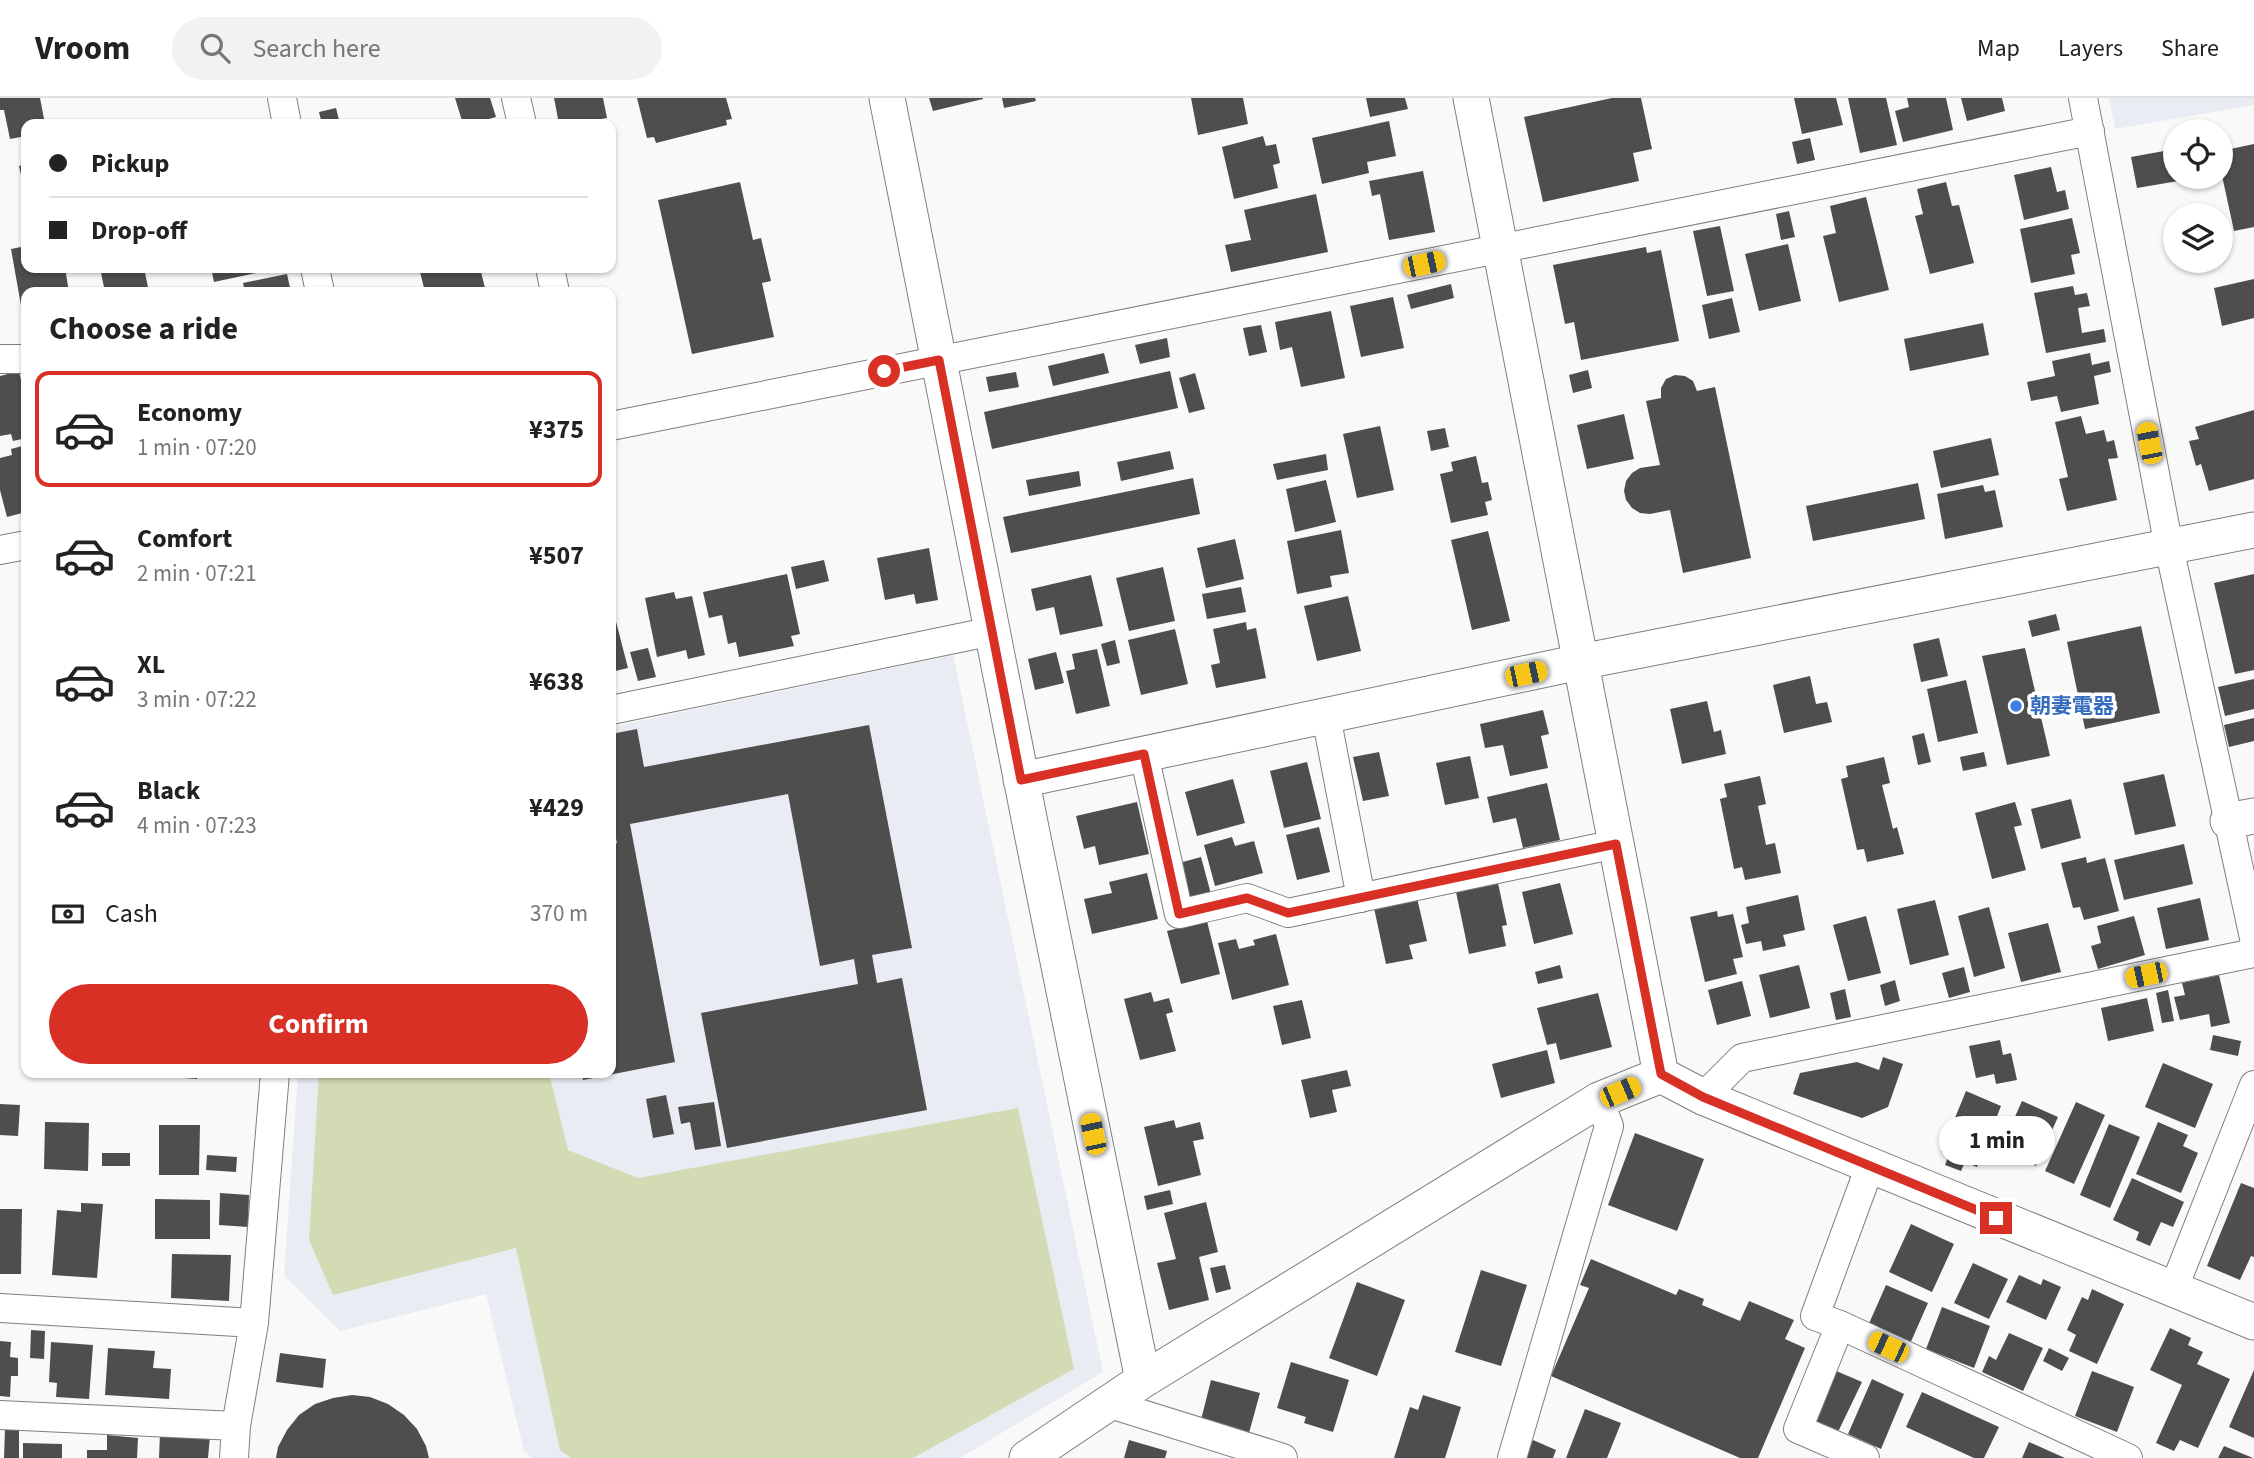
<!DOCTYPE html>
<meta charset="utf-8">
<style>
body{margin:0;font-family:"Source Sans 3","Noto Sans JP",sans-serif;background:#f2f2f2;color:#222;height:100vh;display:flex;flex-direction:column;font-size:26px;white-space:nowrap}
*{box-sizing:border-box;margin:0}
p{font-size:23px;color:#767676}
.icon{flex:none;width:38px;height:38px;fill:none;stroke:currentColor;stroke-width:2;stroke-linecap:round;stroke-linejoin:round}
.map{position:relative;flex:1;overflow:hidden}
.panel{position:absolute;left:21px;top:189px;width:595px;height:791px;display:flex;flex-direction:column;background:#fff;border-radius:14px;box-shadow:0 2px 5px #0004}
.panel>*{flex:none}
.guide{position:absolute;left:21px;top:21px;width:595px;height:154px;border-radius:14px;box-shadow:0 2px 5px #0004;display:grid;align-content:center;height:154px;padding:0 28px;background:#fff}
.tools{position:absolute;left:2163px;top:21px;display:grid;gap:14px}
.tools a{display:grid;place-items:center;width:70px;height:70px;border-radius:50%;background:#fff;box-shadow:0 2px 5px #0004;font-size:35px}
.end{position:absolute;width:32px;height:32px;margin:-16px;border:9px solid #d93025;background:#fff;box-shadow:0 0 0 4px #fff}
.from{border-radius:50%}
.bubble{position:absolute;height:49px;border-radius:24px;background:#fff;box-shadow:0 2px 5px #0004;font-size:23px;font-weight:700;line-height:49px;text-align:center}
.car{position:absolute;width:21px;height:42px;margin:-21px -10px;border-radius:9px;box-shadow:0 0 5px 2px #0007;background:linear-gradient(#f5c518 24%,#345 0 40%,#f5c518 0 76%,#345 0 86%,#f5c518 0)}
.guide b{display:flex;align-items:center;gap:24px;height:66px;font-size:26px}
.guide b+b{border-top:2px solid #e0e0e0}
.guide i{width:18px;height:18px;background:#222}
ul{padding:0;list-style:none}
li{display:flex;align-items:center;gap:21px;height:116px;margin:0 14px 10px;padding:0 14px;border:4px solid transparent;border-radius:14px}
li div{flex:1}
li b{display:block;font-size:26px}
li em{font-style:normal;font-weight:700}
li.current{border-color:#d93025}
li>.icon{width:63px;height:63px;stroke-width:1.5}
h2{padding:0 28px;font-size:32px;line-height:84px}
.pay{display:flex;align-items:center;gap:18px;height:77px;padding:0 28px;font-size:26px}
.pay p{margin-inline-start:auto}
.cta{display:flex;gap:14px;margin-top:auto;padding:14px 28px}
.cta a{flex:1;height:80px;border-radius:42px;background:#d93025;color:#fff;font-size:28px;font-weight:700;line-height:80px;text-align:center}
header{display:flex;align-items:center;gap:42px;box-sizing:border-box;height:98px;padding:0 35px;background:#fff;border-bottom:2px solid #e0e0e0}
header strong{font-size:33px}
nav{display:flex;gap:38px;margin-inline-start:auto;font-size:24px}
.search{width:490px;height:63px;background:#f2f2f2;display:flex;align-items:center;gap:18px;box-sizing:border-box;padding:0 24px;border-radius:38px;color:#767676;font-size:26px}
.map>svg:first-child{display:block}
.built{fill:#eaecf3}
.green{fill:#d2dbb4}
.building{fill:#4f4e4f}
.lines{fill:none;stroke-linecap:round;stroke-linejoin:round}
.minor-casing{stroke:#7f7f80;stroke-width:30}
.tertiary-casing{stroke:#7f7f80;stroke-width:37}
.minor{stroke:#fff;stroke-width:28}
.tertiary{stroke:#fff;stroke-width:35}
.route{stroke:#d93025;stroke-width:9}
.shop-dot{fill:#3f7fe0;stroke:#fff;stroke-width:2.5}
.labels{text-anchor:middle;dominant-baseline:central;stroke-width:7;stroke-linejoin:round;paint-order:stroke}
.shop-label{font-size:21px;font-weight:bold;fill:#366cbe;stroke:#fff;text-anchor:start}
</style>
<header>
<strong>Vroom</strong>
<div class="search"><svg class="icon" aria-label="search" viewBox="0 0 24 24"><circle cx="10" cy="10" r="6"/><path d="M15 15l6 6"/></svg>Search here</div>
<nav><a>Map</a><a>Layers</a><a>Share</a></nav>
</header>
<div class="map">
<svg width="2254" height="1360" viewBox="0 0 2254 1360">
<rect width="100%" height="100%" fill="#f9f9fa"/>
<path class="built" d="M2109,0H2254V7L2115,31Z
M953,557L1103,1274L960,1360H532L524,1353L486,1196L340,1233L284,1177L298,975H611V629Z"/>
<path class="green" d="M319,975H549L568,1052L638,1080L1018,1010L1074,1271L913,1360H571L560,1352L516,1150L333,1197L309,1142Z"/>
<path class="building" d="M0,0H40L45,26H26V38L10,41L4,12H0Z
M455,0H490L496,19L470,26H463Z
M554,0H603L607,20L574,26H559Z
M637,0H726L732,21L726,22L727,27L656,45L654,39L647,40Z
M929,0H983V1L933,13Z
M1002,0H1035L1036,3L1004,10Z
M1191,0H1243L1248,26L1198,37Z
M1366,0H1405L1408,11L1370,19Z
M1612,0H1641L1652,51L1633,55L1639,83L1543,104L1524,19Z
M1794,0H1836L1843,27L1802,36Z
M1848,0H1886L1897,47L1860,55Z
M1907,0H1946L1953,32L1903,44L1895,13L1909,9Z
M1961,0H2002L2005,13L1967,23Z
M336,10L340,26H322L319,14Z
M1389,23L1396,58L1367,64L1369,75L1322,86L1312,40Z
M1263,38L1266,48L1276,46L1280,65L1273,67L1278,90L1234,101L1222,49Z
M1810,40L1815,62L1797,66L1792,44Z
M2254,46V129L2234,133L2221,73V53Z
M2175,51V79L2196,80L2137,90L2131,59Z
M26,66V94H25L19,68Z
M2051,69L2057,94L2065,92L2069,111L2024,122L2014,77Z
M1423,73L1435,134L1389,142L1380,96L1372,98L1369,83Z
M740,84L753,142L761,140L771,183L762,185L774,239L692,256L658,102Z
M1946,84L1952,108L1959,107L1974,165L1930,176L1915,118L1923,116L1917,91Z
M1316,96L1328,154L1231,174L1225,147L1251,142L1244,112Z
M1866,99L1889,192L1839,204L1823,138L1836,135L1830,108Z
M1789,113L1795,139L1781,142L1776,116Z
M2072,120L2080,155L2071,157L2075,176L2031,185L2020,131Z
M1720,128L1734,193L1707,198L1693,133Z
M1788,146L1801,203L1759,213L1745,156Z
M26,148V170H65L69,194H26L25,230L11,151Z
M1646,149L1647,155L1661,152L1679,243L1581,262L1574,224L1565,226L1553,167Z
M100,170H144L149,194H105Z
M211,170H275V171L214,184Z
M419,170H480L486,194H425Z
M287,176L291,194H245L243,185Z
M2254,181V220L2222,228L2214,190Z
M1451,186L1454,200L1411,211L1407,197Z
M2073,188L2075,197L2087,195L2090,208L2078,210L2082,235L2104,231L2106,244L2046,255L2034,195Z
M1393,199L1404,250L1361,259L1350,208Z
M1732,200L1740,234L1709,241L1702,207Z
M1331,213L1345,280L1301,289L1292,249L1280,252L1275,224Z
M1983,225L1989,257L1910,273L1904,241Z
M1261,227L1267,254L1249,258L1243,230Z
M1167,240L1170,259L1140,266L1135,247Z
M1104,255L1109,275L1053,288L1048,268Z
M2090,255L2092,267L2109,263L2111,274L2094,278L2099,306L2061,314L2057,298L2031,303L2027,284L2055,278L2052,263Z
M1588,272L1592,290L1573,295L1569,277Z
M19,273L26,303V340L13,343L11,336L0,338V278Z
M1170,273L1178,310L992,351L984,314Z
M1016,274L1019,289L989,294L986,279Z
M1195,275L1205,311L1189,315L1179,280Z
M1675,277L1685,278L1693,283L1697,293L1715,289L1751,460L1683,475L1670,412L1650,416L1640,415L1632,410L1626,402L1624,393L1626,383L1632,375L1640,370L1660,367L1646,303L1661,300V290L1666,281Z
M2254,312V381L2209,393L2201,366L2196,368L2189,343L2199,341L2195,329Z
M1624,316L1634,361L1587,371L1577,327Z
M2081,318L2086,336L2104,332L2107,344L2114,342L2118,360L2108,361L2117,402L2067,413L2059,381L2068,379L2055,324Z
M1380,328L1394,392L1357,400L1343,336Z
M1445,330L1449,349L1431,353L1427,333Z
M1991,340L1999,377L1941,390L1933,353Z
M26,347V414L7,419L0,392V360L12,357L11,351Z
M1170,353L1174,371L1121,383L1117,364Z
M1326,356L1328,372L1277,382L1273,366Z
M1476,358L1482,385L1488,384L1492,402L1485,404L1488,417L1451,425L1440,376L1453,373L1451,364Z
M1079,373L1081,388L1029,398L1026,382Z
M1193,380L1200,416L1011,455L1003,419Z
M1326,382L1336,424L1295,434L1286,391Z
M1918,385L1925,421L1813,443L1806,408Z
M1983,387L1985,394L1995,392L2003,429L1945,441L1937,396Z
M1341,432L1349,475L1330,478L1332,489L1297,496L1287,443Z
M1488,433L1510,523L1472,532L1451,442Z
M1235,441L1244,481L1206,490L1197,450Z
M929,450L938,502L916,506L914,496L885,502L877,460Z
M824,462L829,483L796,491L791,469Z
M1163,469L1175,523L1129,533L1116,480Z
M787,476L800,536L791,538L794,548L739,559L736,544L728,546L722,517L709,520L703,494Z
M2254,476V572L2235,576L2214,485Z
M1091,477L1103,528L1060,537L1054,509L1036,513L1031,491Z
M1241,489L1246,514L1207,521L1202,496Z
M674,494L676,501L692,498L705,557L688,561L686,552L657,559L645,500Z
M1348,498L1361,553L1317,563L1304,508Z
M613,512L628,570L611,574V513Z
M2056,516L2060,532L2032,539L2028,523Z
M1246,524L1247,532L1256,530L1266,580L1216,590L1211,567L1220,565L1213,531Z
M2141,528L2160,615L2085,631L2067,544Z
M1175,531L1188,586L1141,597L1128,542Z
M1939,540L1948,578L1921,584L1913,546Z
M1115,542L1120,565L1107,568L1101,546Z
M648,550L656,579L638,583L630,554Z
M2025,550L2050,658L2007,667L1982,558Z
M1097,551L1110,608L1076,616L1066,573L1075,571L1072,556Z
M1056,554L1064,585L1035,592L1028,561Z
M1810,578L1816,606L1827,604L1832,624L1784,635L1773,587Z
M2254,581V611L2225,618L2218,589Z
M1966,582L1978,635L1938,644L1927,591Z
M1707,603L1714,634L1721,632L1726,656L1682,666L1670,611Z
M1543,612L1549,636L1541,638L1548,670L1510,678L1503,647L1485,650L1480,626Z
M2254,620V643L2229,649L2224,627Z
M869,627L912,850L872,857L877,885L902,880L927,1012L727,1050L701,915L858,886L854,861L820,868L788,696L630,726L675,964L583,982L582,975H611V747L617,745L613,727L611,728V636L637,631L644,669Z
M1924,635L1931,664L1918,667L1912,638Z
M1379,654L1389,698L1363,703L1353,659Z
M1984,654L1987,668L1963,673L1960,659Z
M1470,658L1479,700L1445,707L1436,665Z
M1884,659L1890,685L1882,687L1893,731L1897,729L1904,756L1867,764L1864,751L1857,752L1841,681L1848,679L1846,668Z
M1307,664L1321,721L1284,730L1270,673Z
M2164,676L2176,728L2135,737L2123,685Z
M1760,678L1766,706L1758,708L1766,747L1775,745L1781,775L1745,782L1742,769L1734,771L1720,701L1727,699L1724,686Z
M1233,681L1245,725L1197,738L1185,694Z
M1547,685L1560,742L1523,750L1516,720L1493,725L1487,699Z
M2071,701L2081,740L2041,751L2031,711Z
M1137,704L1149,756L1099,767L1095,748L1084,751L1076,718Z
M2015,704L2022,727L2014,729L2026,772L1992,781L1975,715Z
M1319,729L1330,774L1297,782L1286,737Z
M1232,739L1235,748L1254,743L1263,775L1215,788L1204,747Z
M2184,746L2193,786L2124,802L2114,762Z
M1201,759L1211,796L1188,802L1179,765Z
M2086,759L2087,765L2105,760L2119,813L2084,822L2080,809L2073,810L2061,765Z
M1147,775L1158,821L1092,836L1084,801L1112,795L1109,784Z
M1498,785L1507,827L1502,828L1506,848L1469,856L1456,794Z
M1560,785L1573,836L1534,846L1522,794Z
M1798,797L1805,832L1783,837L1786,848L1763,853L1761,843L1746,846L1741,827L1749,825L1746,809Z
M1417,800L1427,843L1409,847L1413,861L1386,866L1374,810Z
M2200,800L2209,842L2166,851L2157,810Z
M1935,802L1949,857L1910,867L1897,811Z
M1989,809L2005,870L1974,879L1958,818Z
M1717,813L1718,819L1733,816L1743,859L1733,861L1737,876L1705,884L1690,819Z
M1866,818L1881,875L1848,883L1833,827Z
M2134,818L2145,857L2098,871L2091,848L2101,845L2097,828Z
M1207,823L1220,876L1181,886L1167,833Z
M2048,825L2061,874L2021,884L2008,835Z
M1276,836L1289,887L1232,902L1218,845L1236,841L1239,851L1255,847L1253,842Z
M1560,867L1563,880L1538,886L1535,874Z
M1799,867L1810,910L1770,920L1759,877Z
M1964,869L1970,894L1949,900L1942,875Z
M2219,877L2230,925L2211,929L2209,916L2180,922L2174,899L2185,897L2182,885Z
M1895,882L1900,903L1885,908L1880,887Z
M1742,883L1751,918L1717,927L1708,892Z
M1845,891L1851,919L1836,922L1830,895Z
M2168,892L2174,923L2162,925L2156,895Z
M1151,894L1154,904L1169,900L1173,914L1166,916L1176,953L1140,962L1124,901Z
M1598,895L1612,949L1560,962L1556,945L1547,947L1537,910Z
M2147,900L2154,933L2108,943L2101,910Z
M1302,902L1311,940L1282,947L1273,908Z
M2213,937L2241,943L2238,958L2210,952Z
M2000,942L2003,957L2011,955L2017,982L1996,986L1994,976L1976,980L1969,948Z
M1547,952L1555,985L1501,1000L1492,966Z
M1883,959L1903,966L1888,1009L1862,1020L1793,996L1800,975L1857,964L1879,972Z
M2163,965L2213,986L2195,1030L2145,1009Z
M1347,972L1351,988L1332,992L1337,1014L1310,1020L1301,982Z
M184,975H198L197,981L184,980Z
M1966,993L2001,1008L1977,1069L1965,1064L1961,1073L1945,1067L1949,1057L1941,1054Z
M666,997L674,1036L653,1040L646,1001Z
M2022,1003L2058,1019L2036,1068L2000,1052Z
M714,1004L721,1048L695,1052L690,1024L681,1026L678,1009Z
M2076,1004L2105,1017L2074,1086L2045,1073Z
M0,1006L20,1007L18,1038L0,1037Z
M1174,1022L1176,1030L1200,1024L1204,1041L1193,1043L1201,1077L1158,1088L1144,1029Z
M45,1024L89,1025L88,1073L44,1071Z
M2158,1024L2188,1037L2183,1048L2198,1055L2181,1095L2136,1076Z
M2109,1026L2140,1039L2110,1110L2080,1097Z
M159,1027H200L199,1077H159Z
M1635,1035L1704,1061L1677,1133L1608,1107Z
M102,1055H130V1068H102Z
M207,1057L237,1059L236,1074L206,1072Z
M2132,1080L2184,1104L2173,1129L2161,1124L2150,1148L2136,1142L2139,1134L2113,1122Z
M2241,1085L2254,1090V1159L2251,1158L2240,1182L2207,1168Z
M1170,1092L1173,1106L1147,1112L1144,1098Z
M220,1095L249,1097L248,1129L219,1127Z
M155,1101L210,1102V1141H155Z
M1206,1104L1218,1154L1199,1159L1209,1202L1169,1212L1157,1165L1176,1161L1164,1115Z
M81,1105L103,1106L97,1180L52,1177L57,1112L81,1114Z
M0,1111H22L21,1176H0Z
M1911,1126L1954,1146L1932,1194L1889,1174Z
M172,1156L231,1157L229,1203L171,1200Z
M1591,1161L1676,1197L1679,1191L1704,1201L1702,1207L1740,1223L1749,1203L1794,1222L1785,1241L1805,1250L1758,1360H1740L1551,1278L1589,1190L1580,1187Z
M1973,1165L2008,1181L1989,1221L1954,1205Z
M1225,1167L1231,1191L1216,1195L1210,1170Z
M1481,1172L1527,1187L1501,1268L1455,1254Z
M2019,1177L2041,1187L2043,1181L2061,1189L2046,1222L2006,1204Z
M1357,1184L1405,1202L1377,1278L1329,1260Z
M1886,1187L1928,1205L1909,1248L1867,1230Z
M2092,1191L2124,1206L2097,1266L2069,1253L2076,1237L2067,1232L2082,1199L2088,1202Z
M1942,1209L1990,1228L1974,1270L1926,1251Z
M2170,1230L2191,1240L2188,1247L2203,1254L2197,1266L2230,1281L2198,1350L2180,1342L2174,1353L2156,1345L2182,1287L2150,1272Z
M31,1232L45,1233L44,1261L30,1260Z
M2009,1235L2043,1250L2023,1293L1982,1274L1989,1258L1996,1262Z
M0,1243L11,1244L10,1259L18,1260V1278H11L10,1299L0,1298Z
M51,1244L93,1247L89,1301L56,1299L57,1285L49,1284Z
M108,1250L155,1253L153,1270L171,1271L169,1301L105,1297Z
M2049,1250L2069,1260L2062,1273L2043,1263Z
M280,1255L326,1261L323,1290L276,1284Z
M1291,1264L1349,1282L1333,1334L1304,1325L1306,1319L1277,1310Z
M1834,1272L1862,1284L1838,1334L1811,1321Z
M2254,1272V1340L2229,1329Z
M2092,1273L2134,1289L2117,1334L2075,1318Z
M1872,1281L1904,1296L1881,1351L1848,1336Z
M1211,1282L1260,1295L1249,1335L1201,1322Z
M1922,1294L1999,1329L1984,1360H1974L1906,1329Z
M352,1297L370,1299L388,1306L404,1317L417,1331L426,1348L429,1360H276L278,1349L287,1332L299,1317L315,1306L333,1300Z
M1423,1297L1461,1309L1445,1360H1394L1410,1309L1418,1312Z
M1585,1311L1621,1325L1607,1360H1566Z
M5,1331L19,1332V1360H4Z
M160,1335L210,1338L208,1360H159Z
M107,1337L138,1340L137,1360H87V1352H107Z
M1129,1342L1167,1353L1165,1360H1124Z
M1533,1342L1556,1352L1553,1360H1525Z
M2029,1344L2065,1360H2022Z
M23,1345L62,1346V1360H23Z
M2224,1348L2253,1360H2218Z"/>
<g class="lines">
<defs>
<path id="minor" d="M282,0L287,26
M516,0L522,26
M2083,0L2169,449L2254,840
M315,170L320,194
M550,170L555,194
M0,261H26
M611,328L2090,33
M0,452L26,447
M611,612L993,533
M1326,618L1361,800
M1144,656L1179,816L1247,800L1288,815L1616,746
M1703,999L1742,960L2254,855
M1870,1068L1815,1218L1840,1227L2128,1360
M2173,1192L2254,987
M0,1210L254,1225
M1840,1227L1798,1331L1865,1360
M1110,1306L1283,1360
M0,1317L236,1328
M234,1360L236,1328L254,1225L275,975
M1512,1360L1609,1028L1599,1002"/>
<path id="tertiary" d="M887,0L1032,735L1143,1282
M1471,0L1661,977
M1021,682L1580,564L2254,432
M2228,723L2254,718
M1661,977L1703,999L2254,1224
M1027,1360L1143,1282L1599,1002L1661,977"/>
</defs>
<use href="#minor" class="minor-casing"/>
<use href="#tertiary" class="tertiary-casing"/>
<use href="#minor" class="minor"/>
<use href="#tertiary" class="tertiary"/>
</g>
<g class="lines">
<path class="route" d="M884,273L939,262L1021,682L1144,656L1179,816L1247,800L1288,815L1616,746L1661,976L1703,999L1996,1120"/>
</g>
<circle class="shop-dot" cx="2016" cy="608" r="7"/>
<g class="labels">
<g class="shop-label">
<text x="2030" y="608">朝妻電器</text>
</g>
</g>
</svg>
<div class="tools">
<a><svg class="icon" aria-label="locate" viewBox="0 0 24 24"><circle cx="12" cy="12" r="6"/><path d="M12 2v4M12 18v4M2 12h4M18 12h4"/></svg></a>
<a><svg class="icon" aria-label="layers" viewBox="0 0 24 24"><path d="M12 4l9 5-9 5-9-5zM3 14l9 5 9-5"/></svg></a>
</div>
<i class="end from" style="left:884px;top:273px"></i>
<i class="end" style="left:1996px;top:1120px"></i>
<div class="bubble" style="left:1939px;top:1018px;width:116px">1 min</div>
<i class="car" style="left:1424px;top:166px;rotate:78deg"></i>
<i class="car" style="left:2149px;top:345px;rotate:349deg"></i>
<i class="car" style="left:1526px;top:576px;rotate:78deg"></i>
<i class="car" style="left:2146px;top:877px;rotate:258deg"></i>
<i class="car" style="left:1620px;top:994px;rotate:67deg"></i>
<i class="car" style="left:1093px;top:1036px;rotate:348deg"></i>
<i class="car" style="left:1888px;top:1249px;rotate:295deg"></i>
<div class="guide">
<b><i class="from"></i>Pickup</b>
<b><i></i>Drop-off</b>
</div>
<section class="panel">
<h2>Choose a ride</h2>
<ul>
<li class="current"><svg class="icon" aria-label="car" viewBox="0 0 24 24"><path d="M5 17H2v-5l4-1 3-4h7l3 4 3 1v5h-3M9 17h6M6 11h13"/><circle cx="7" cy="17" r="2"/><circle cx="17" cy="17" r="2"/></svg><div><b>Economy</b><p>1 min · 07:20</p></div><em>¥375</em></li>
<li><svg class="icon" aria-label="car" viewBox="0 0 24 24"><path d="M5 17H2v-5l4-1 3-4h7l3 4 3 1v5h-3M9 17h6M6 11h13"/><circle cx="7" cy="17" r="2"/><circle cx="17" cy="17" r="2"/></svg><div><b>Comfort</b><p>2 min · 07:21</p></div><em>¥507</em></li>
<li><svg class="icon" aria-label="car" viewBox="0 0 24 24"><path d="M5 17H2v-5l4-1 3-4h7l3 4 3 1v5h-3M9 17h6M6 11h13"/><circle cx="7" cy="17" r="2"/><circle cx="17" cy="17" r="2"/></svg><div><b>XL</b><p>3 min · 07:22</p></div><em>¥638</em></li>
<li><svg class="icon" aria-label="car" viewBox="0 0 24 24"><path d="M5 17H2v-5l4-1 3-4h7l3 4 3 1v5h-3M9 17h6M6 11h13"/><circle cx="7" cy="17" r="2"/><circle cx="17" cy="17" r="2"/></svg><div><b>Black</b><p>4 min · 07:23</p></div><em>¥429</em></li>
</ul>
<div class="pay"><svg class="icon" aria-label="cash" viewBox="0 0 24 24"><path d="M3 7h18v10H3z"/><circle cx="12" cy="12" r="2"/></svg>Cash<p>370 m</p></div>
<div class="cta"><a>Confirm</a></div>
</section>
</div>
